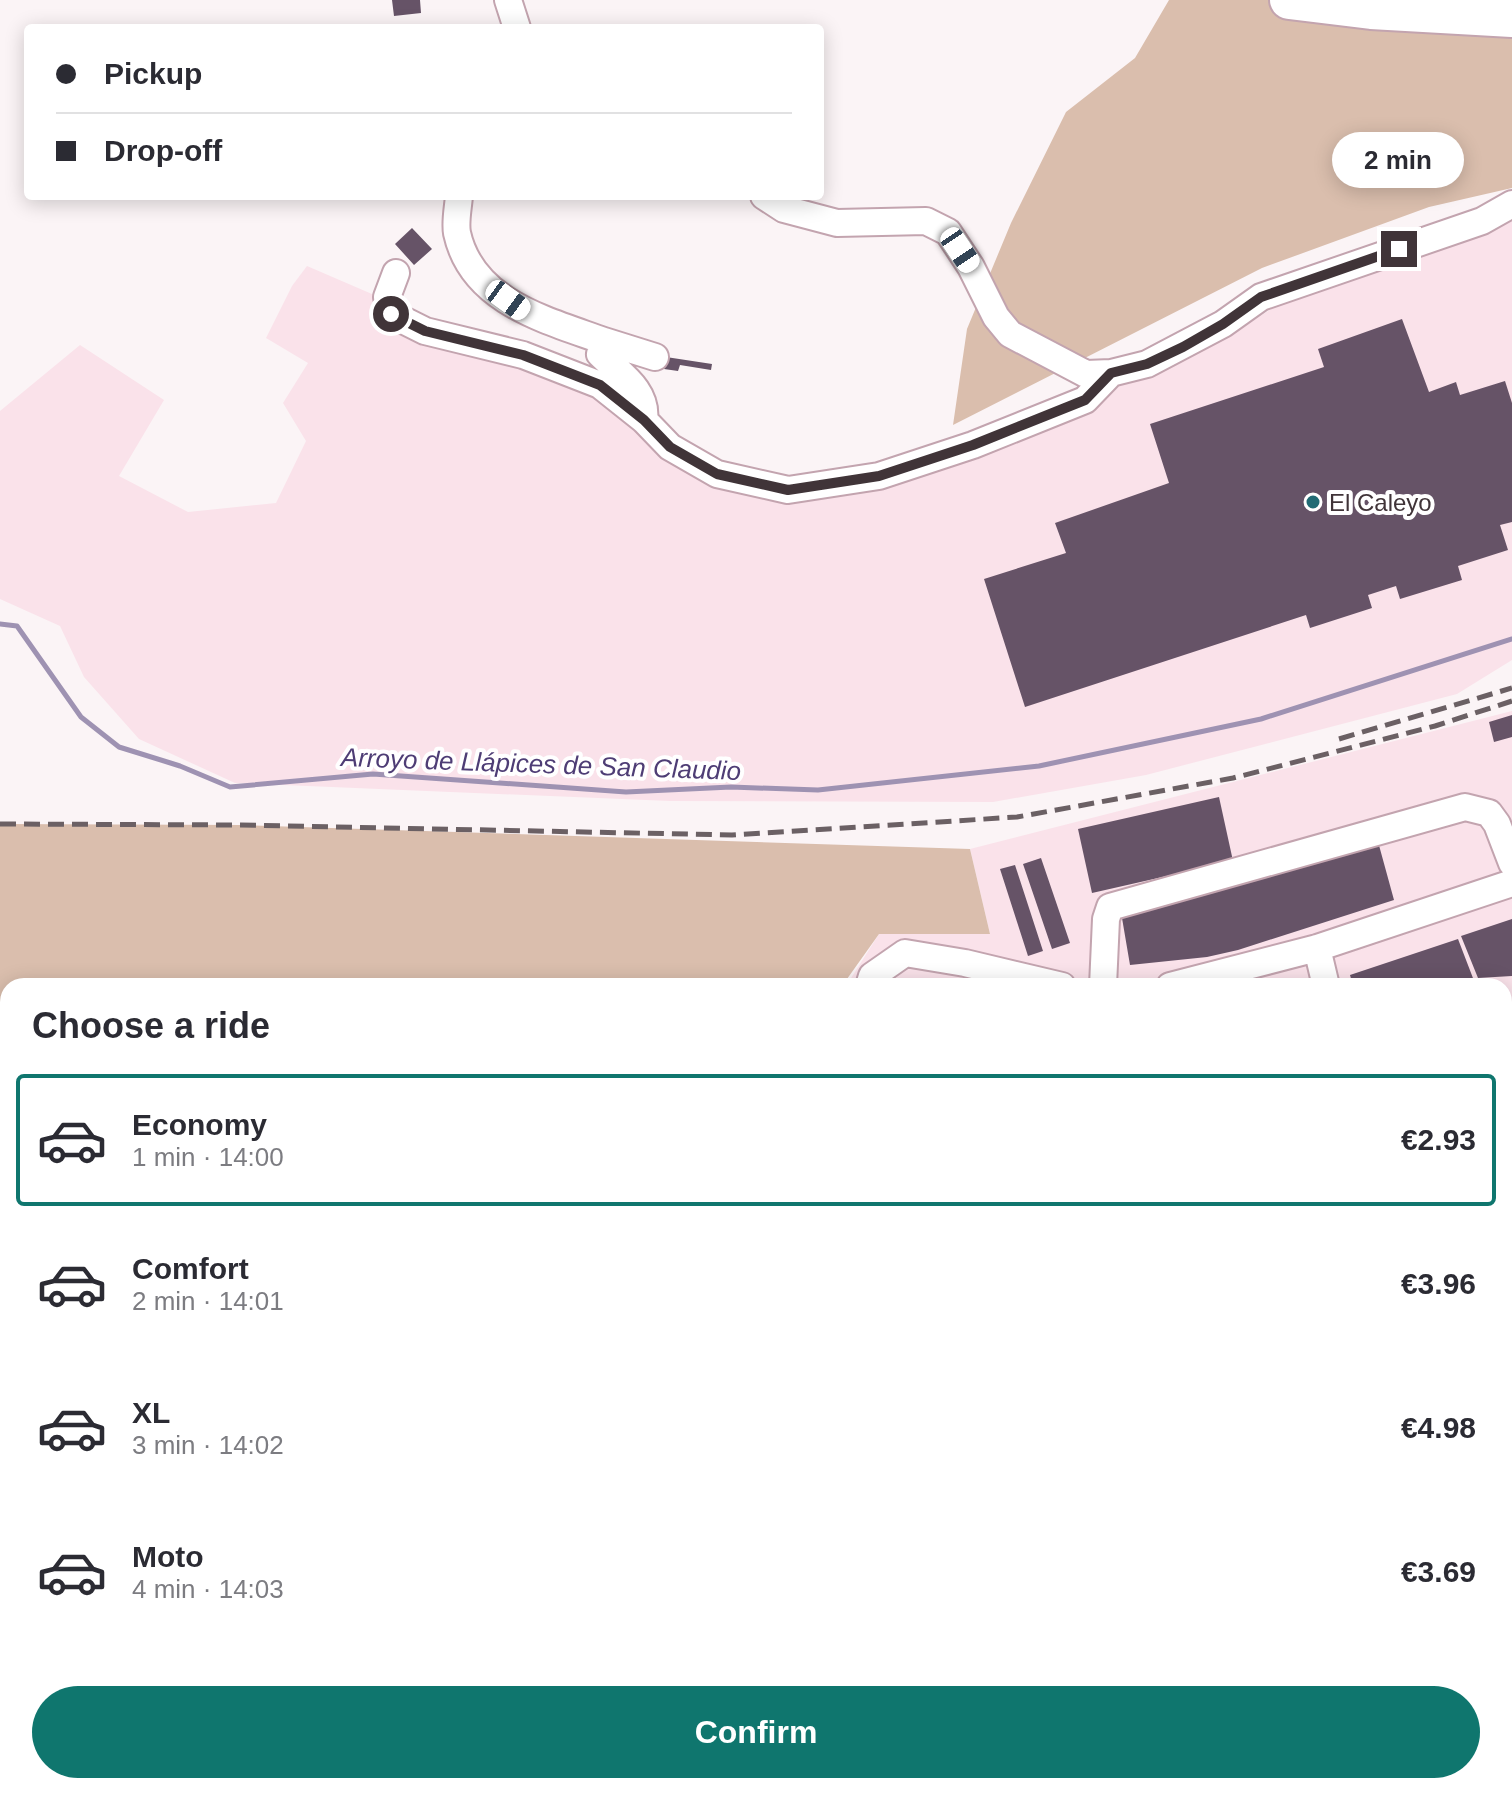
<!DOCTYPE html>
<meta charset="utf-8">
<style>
body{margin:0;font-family:Helvetica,sans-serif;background:#f7f7f7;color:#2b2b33;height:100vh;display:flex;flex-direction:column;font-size:30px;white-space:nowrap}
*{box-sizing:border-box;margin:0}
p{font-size:26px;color:#7c7c81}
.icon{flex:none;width:44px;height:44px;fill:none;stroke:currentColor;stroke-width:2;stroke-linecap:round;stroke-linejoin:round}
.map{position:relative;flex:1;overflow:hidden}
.panel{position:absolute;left:0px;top:978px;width:1512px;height:816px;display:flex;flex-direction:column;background:#fff;border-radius:24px 24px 0 0;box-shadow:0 4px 20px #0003}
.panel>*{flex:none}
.guide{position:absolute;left:24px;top:24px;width:800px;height:176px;border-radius:8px;box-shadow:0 4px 20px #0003;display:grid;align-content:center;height:176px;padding:0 32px;background:#fff}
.end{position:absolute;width:36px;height:36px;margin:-18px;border:10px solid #403438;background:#fff;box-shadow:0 0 0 4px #fff}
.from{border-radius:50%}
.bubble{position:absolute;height:56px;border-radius:28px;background:#fff;box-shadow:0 4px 20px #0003;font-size:26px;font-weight:700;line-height:56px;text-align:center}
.car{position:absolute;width:24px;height:48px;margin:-24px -12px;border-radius:10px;box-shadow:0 0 6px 2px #0007;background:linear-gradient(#fff 24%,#345 0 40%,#fff 0 76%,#345 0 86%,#fff 0)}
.guide b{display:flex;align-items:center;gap:28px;height:76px;font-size:30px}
.guide b+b{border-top:2px solid #e1e1e2}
.guide i{width:20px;height:20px;background:#2b2b33}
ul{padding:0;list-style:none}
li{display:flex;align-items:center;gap:24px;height:132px;margin:0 16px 12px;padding:0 16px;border:4px solid transparent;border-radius:8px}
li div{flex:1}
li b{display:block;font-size:30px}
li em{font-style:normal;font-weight:700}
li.on{border-color:#0f766e}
li>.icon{width:72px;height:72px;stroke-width:1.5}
h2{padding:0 32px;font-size:36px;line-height:96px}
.cta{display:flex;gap:16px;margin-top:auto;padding:16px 32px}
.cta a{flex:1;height:92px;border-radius:48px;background:#0f766e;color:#fff;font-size:32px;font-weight:700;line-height:92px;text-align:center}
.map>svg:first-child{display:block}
.built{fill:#fae2ea}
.green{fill:#dabead}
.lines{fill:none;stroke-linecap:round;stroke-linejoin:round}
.stream{stroke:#9e92b2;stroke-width:5}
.building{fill:#665367}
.minor-casing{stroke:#c3a4af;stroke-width:30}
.highway-casing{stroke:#c3a4af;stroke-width:42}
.minor{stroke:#fff;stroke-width:26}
.highway{stroke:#fff;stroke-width:38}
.rail{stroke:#6b6064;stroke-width:5;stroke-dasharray:16 8;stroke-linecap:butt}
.route{stroke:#403438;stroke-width:10}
.poi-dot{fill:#216b74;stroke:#fff;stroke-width:3}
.labels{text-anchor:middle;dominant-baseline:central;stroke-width:8;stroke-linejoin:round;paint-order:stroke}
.poi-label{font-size:24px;fill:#403438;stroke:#fff;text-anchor:start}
.water-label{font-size:26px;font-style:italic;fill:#4e3d75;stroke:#fff}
</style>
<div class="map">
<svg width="1512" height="1794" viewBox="0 0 1512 1794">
<rect width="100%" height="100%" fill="#fbf4f6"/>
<path class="built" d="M1512,216V660L1457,694L1146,775L993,802L670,801L235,783L139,739L84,677L60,626L0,599V411L80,345L164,400L119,476L188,512L276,503L306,441L283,403L308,363L266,338L292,286L307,266L597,391L656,444L803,498L1043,429L1100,403L1123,383L1243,327L1279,304Z
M1512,711V1006L1504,1007V986H846L879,934H990L970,849Z"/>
<path class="green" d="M1169,0H1512V188L1429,207L1262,268L953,425L967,329L1011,223L1066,112L1135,58Z
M0,824L241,825L970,849L990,934H879L842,986H8V1786H69L70,1794H0Z
M1504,1661L1512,1665V1786L1504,1780Z
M1157,1786H1324L1333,1794H1159Z"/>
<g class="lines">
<path class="stream" d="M0,624L17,626L81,717L119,747L180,766L230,787L373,774L626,792L731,787L818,790L1039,766L1261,719L1512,639"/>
</g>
<path class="building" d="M392,0H420L421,13L394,16Z
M412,228L432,249L414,265L395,244Z
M1402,319L1429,392L1456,382L1460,395L1505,381L1512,403V522L1500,525L1508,550L1458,566L1462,580L1400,599L1396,586L1368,595L1372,608L1310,628L1306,615L1025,707L984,579L1066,553L1055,523L1169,483L1150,424L1324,367L1318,349Z
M666,357L712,364L711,370L680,365L678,371L664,369Z
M1512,715V737L1494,742L1489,722Z
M1219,797L1233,861L1092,893L1078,829Z
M1377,838L1394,900L1238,950L1207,957L1130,965L1122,918Z
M1041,858L1070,943L1052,949L1023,864Z
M1015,865L1043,951L1028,956L1000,869Z
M1512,919V976L1478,978L1461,936Z
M1458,939L1476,986H1353L1350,975Z
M897,979L921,985V986H895Z
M107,1786H141L142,1794H107Z
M569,1786H581L583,1792L571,1794Z
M593,1786H641V1788L594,1794Z
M781,1786L809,1787L808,1794H780Z
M1463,1788V1794H1449L1448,1789Z"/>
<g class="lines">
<defs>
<path id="minor" d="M508,0L517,28
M459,196C458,208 455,222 457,233C472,302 546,320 604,341L600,354C620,374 648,390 644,420
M764,196L784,209L837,223L926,221L948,232L971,267L996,317L1010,334L1086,374L1111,373L1147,364L1223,324L1261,297L1482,221L1512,204
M396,273L387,297L391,314L425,331L523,355L600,385L644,420L670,447L717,474L788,490L879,476L973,445L1085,400L1111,373
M604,341L655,357
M1317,948L1326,986
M869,986L872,976L905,953L965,963L1062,986
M1103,986L1106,919L1110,907L1465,807L1489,813L1497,824L1512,863
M1170,986L1317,948L1512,883
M1504,1499L1512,1507
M1128,1786V1794
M1333,1786L1345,1794
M770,1794L771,1786"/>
<path id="highway" d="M1289,0L1371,10L1512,18"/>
</defs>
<use href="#minor" class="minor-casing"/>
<use href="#highway" class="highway-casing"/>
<use href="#minor" class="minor"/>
<use href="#highway" class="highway"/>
<path class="rail" d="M1339,739L1512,688
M0,824L241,825L732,835L1017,817L1233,778L1435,726L1512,701"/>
</g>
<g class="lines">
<path class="route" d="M391,314L425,331L523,355L600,385L644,420L670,447L717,474L788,490L879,476L973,445L1085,400L1111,373L1147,364L1183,347L1223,324L1261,297L1399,249"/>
</g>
<circle class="poi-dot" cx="1313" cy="502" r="8"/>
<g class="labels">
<g class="poi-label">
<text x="1329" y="502">El Caleyo</text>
</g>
<g class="water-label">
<text transform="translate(541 764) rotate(2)">Arroyo de Llápices de San Claudio</text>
</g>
</g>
</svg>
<i class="end from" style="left:391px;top:314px"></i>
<i class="end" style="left:1399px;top:249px"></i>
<div class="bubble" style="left:1332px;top:132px;width:132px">2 min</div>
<i class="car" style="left:960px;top:250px;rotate:146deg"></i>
<i class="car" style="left:508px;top:300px;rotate:126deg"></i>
<div class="guide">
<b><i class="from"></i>Pickup</b>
<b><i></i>Drop-off</b>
</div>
<section class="panel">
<h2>Choose a ride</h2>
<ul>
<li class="on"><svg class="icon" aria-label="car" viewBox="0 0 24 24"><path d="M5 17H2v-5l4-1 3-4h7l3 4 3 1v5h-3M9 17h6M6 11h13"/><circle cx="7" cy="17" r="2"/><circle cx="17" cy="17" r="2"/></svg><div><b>Economy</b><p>1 min · 14:00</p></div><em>€2.93</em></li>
<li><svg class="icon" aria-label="car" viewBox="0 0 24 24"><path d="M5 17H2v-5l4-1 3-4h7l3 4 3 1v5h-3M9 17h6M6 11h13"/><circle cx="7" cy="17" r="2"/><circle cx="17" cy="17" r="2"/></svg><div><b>Comfort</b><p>2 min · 14:01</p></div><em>€3.96</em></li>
<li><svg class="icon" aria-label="car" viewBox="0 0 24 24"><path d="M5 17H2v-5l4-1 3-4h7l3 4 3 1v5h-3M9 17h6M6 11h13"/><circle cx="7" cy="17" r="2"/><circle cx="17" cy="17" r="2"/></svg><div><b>XL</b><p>3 min · 14:02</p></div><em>€4.98</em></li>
<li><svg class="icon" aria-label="car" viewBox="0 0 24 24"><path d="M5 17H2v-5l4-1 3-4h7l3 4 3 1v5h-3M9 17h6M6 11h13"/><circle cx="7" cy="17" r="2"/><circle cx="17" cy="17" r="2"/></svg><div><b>Moto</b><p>4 min · 14:03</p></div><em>€3.69</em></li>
</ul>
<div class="cta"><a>Confirm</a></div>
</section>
</div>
